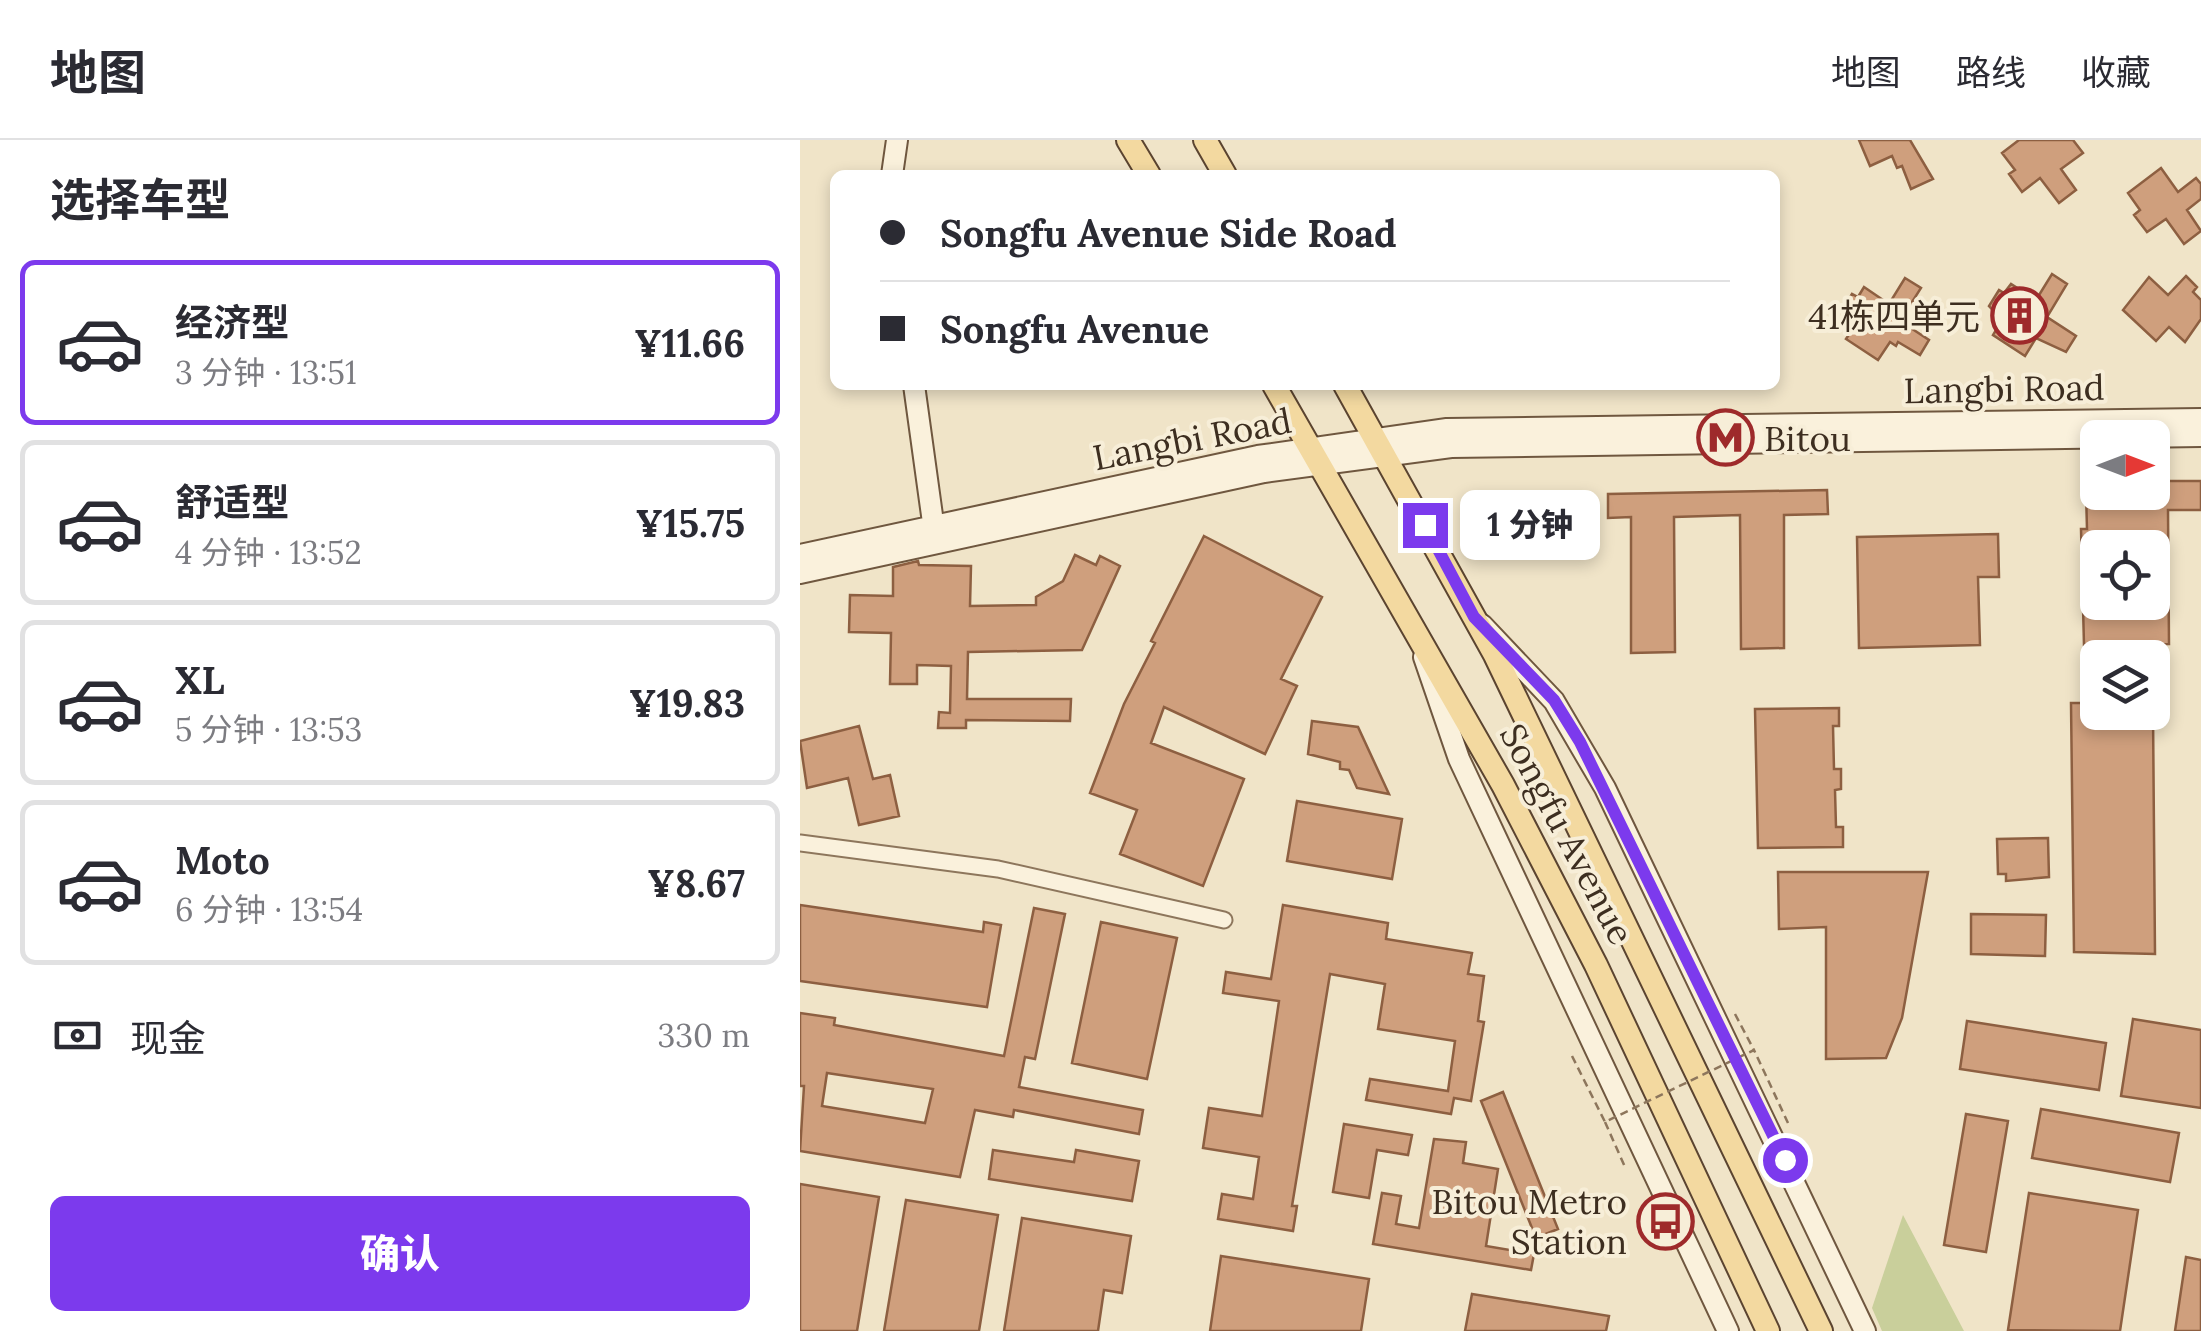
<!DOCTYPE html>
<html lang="zh">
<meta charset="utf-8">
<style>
body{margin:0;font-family:Lora,"Noto Sans SC",serif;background:#f2f2f3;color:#2b2b33;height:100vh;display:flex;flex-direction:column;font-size:38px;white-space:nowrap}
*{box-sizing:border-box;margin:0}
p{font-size:32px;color:#7c7c81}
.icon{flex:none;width:55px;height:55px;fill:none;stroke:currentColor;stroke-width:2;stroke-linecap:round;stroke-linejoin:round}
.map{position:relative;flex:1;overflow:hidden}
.side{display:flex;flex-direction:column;background:#fff;width:800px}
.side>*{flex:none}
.hud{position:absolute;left:30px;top:30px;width:950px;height:220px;border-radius:15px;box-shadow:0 5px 15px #0003;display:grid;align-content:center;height:220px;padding:0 50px;background:#fff}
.needle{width:65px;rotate:90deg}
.buttons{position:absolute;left:1280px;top:280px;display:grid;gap:20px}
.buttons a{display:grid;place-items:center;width:90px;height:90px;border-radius:15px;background:#fff;box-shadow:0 5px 15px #0003;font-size:50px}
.end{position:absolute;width:45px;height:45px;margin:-22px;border:12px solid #7c3aed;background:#fff;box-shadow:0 0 0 5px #fff}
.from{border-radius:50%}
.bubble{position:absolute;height:70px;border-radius:15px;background:#fff;box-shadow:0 5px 15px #0003;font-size:32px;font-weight:800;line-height:70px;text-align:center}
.hud b{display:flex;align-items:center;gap:35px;height:95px;font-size:38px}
.hud b+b{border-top:2px solid #e1e1e2}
.hud i{width:25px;height:25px;background:#2b2b33}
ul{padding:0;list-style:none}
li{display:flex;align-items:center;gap:30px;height:165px;margin:0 20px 15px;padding:0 30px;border:5px solid #e1e1e2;border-radius:15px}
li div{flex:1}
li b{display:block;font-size:38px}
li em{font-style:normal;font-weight:800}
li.on{border-color:#7c3aed}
li>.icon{width:90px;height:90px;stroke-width:1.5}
h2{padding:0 50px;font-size:45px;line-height:120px}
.pay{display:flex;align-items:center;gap:25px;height:110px;padding:0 50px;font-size:38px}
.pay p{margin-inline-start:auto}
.action{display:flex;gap:20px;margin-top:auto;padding:20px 50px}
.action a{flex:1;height:115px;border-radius:15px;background:#7c3aed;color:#fff;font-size:40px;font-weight:800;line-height:115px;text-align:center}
header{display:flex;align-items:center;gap:60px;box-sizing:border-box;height:140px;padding:0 50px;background:#fff;border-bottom:2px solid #e1e1e2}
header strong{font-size:48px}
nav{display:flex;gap:55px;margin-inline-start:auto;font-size:35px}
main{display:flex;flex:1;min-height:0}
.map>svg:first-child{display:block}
.green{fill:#c9cf9b}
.building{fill:#cf9f7d;stroke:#8d5f41;stroke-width:2.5;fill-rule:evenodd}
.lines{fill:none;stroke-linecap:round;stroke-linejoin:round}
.street-casing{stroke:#8d765c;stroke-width:19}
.secondary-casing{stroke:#6f573f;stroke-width:24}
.primary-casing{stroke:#5b4430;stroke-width:26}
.path{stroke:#8d765c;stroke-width:2.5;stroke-dasharray:8 5;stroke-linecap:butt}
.street{stroke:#faf1dc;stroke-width:15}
.secondary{stroke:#faf1dc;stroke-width:20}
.primary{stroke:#f3d9a0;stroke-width:22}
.path-bridge{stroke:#8d765c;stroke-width:2.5;stroke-dasharray:8 5;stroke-linecap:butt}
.route{stroke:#7c3aed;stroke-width:12}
.labels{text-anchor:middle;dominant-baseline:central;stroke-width:8;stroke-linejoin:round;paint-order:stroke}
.poi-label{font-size:35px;fill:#3d2e20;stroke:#f7eed8;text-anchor:end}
.street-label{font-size:35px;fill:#3d2e20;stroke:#f7eed8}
</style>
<header>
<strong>地图</strong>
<nav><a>地图</a><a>路线</a><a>收藏</a></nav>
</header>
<main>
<section class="side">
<h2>选择车型</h2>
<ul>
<li class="on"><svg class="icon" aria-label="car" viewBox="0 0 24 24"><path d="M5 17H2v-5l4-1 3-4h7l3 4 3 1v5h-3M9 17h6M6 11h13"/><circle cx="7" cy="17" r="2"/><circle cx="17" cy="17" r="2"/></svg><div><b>经济型</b><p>3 分钟 · 13:51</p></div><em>¥11.66</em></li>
<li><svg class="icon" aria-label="car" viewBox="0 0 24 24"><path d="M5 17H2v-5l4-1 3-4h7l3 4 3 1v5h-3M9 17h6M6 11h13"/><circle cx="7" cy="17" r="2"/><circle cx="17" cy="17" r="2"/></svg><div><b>舒适型</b><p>4 分钟 · 13:52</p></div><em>¥15.75</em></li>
<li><svg class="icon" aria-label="car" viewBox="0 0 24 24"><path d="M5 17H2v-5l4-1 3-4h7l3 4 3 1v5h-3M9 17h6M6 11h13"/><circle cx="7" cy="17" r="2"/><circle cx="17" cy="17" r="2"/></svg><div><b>XL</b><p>5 分钟 · 13:53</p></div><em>¥19.83</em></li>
<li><svg class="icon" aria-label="car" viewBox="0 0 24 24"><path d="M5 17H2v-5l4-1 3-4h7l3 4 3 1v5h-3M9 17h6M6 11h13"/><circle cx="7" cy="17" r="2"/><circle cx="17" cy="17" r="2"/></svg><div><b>Moto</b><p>6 分钟 · 13:54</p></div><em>¥8.67</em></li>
</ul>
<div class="pay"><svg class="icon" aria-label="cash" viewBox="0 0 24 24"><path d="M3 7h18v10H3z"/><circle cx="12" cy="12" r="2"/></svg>现金<p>330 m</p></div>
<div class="action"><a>确认</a></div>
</section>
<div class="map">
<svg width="1401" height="1191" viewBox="0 0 1401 1191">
<rect width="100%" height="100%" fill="#f0e4c8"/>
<path class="green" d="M1103,1075L1164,1191H1165H1082L1072,1168Z"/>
<path class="building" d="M1059,0H1110L1133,39L1111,49L1102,26L1097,28L1092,16L1070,26Z
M1219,0H1273L1283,13L1261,29L1276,50L1259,63L1240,38L1222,52L1209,34L1215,30L1202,13Z
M1361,28L1378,52L1396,38L1401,44V59L1387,70L1401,91L1384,104L1366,79L1347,92L1334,75L1340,70L1328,53Z
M1252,134L1267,144L1247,177L1276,196L1266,212L1236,198L1225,216L1193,195L1202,180L1189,166L1199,150L1204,153L1211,144L1236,160Z
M1386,136L1397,147L1393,152L1401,160V179L1385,202L1369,187L1356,201L1323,170L1349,137L1368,155Z
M1105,138L1121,148L1100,181L1129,200L1120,215L1098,202L1096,206L1090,202L1078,220L1046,199L1056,184L1042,170L1052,154L1058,157L1064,147L1089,164Z
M1352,341H1401V370H1368L1369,504L1284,505L1281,389H1287L1286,352H1352ZM1298,408H1352V462H1298Z
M1027,350L1028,374L984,375V508L941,509L940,375L874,377L875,512L831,513V377L808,378V354Z
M1198,394L1199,437H1178L1180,505L1059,508L1057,397Z
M404,396L522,457L481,539L497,546L465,614L364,567L351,603L444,639L403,746L320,714L337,670L290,653L324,564L355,503L351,501Z
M275,415L296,425L300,416L320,426L282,510L168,512L167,559H271L270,581L166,580V588H138L139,572L150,573L151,526L117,525V544H90L91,493L49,492L50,455L93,456V427L118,421L119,425L171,426L170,466L236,465V457L263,441Z
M1271,563H1298V572H1353L1355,814L1274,812Z
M1039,568V586H1033L1034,629H1041V649L1035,650L1036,687H1043V707L958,708L955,569Z
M512,581L558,587L589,654L557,648L549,630L540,629V622L508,614Z
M59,586L73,639L90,635L99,676L59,685L48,638L7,648L0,601Z
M497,661L602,679L592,739L487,721Z
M1248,698L1249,737L1206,741V734H1198L1197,699Z
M978,732H1128L1102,878L1086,918L1026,919V787L979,789Z
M0,765L183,792L184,782L201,785L187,867L0,841Z
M483,765L588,783L586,799L672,813L668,834L684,836L678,881L684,882L671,961L654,958L651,974L566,960L570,939L648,951L655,901L578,889L585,844L530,834L492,1066H497L493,1091L418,1079L422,1054L453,1059L459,1017L403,1008L409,968L462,976L479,861L423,853L426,832L471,839Z
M234,768L265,774L235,919L225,917L219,947L343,970L339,994L214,970L213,977L175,970L160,1037L0,1011L4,946H0V873L35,878L34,885L204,916ZM27,933L133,949L125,983L22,966Z
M1171,774L1246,775L1245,816L1171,814Z
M301,782L377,798L347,939L272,923Z
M1333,879L1401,890V968L1321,956Z
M1167,881L1306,903L1299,950L1160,929Z
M703,952L758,1089L736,1098L681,961Z
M1241,969L1379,993L1370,1042L1232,1018Z
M1166,974L1208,981L1186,1112L1144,1105Z
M544,984L612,995L608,1015L577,1010L569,1058L533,1052Z
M634,999L666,1002L663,1023L698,1029L686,1106L734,1114L731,1130L573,1104L582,1053L601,1056L596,1084L619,1088Z
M193,1010L274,1022L276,1010L339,1021L332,1061L189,1039Z
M0,1044L79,1057L57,1191H0Z
M1229,1053L1338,1070L1320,1191L1208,1190Z
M106,1060L198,1075L179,1191H84Z
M222,1078L331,1096L322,1153L304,1150L298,1191H204Z
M421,1116L569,1139L561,1191H410Z
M1386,1117L1401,1120V1191H1375Z
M672,1154L809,1176L806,1191H665Z"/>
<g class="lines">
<defs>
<path id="street" d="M0,703L198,729L424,780"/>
<path id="secondary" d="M92,35L97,0
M114,245L135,397
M0,415L458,316L647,289L1401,279
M0,433L464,332L651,307L1401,296
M682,485L754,561L805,648L1065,1191
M624,517L659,619L928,1191"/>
<path id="primary" d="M328,0L349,35
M405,0L425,35
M474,245L703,645L796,825L968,1191
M545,245L695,515L1021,1191"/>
</defs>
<use href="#street" class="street-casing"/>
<use href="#secondary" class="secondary-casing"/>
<use href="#primary" class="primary-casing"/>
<path class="path" d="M935,874L954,910
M805,982L825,1027"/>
<use href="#street" class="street"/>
<use href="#secondary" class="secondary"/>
<use href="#primary" class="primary"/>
<path class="path-bridge" d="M772,916L805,982L954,910L988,983"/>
</g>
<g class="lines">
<path class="route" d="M625,385L674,477L754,560L780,602L985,1020"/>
</g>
<defs>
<symbol id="building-ring" viewBox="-11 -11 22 22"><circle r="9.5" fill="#f7eed8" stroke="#9e2a2b" stroke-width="1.5"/><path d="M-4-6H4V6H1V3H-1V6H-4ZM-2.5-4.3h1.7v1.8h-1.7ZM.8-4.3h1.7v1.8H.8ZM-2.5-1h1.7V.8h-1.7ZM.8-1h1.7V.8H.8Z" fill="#9e2a2b"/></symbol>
<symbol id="metro-ring" viewBox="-11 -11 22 22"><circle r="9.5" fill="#f7eed8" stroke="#9e2a2b" stroke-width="1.5"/><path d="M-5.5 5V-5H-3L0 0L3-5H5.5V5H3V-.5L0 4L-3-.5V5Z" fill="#9e2a2b"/></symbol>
<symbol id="bus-ring" viewBox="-11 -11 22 22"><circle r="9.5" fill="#f7eed8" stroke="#9e2a2b" stroke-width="1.5"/><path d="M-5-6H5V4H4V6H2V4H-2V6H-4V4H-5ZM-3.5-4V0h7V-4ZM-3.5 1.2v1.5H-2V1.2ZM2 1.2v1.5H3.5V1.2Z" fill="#9e2a2b"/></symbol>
</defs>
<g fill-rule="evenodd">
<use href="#building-ring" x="1188" y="144" width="63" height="63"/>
<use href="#metro-ring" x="894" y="266" width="63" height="63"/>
<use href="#bus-ring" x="834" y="1050" width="63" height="63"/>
</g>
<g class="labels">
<g class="poi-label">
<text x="1180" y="176">41栋四单元</text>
<text x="964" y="298" text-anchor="start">Bitou</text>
<text x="827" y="1061">Bitou Metro<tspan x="827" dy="40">Station</tspan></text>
</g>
<g class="street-label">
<text transform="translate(1204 249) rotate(-1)">Langbi Road</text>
<text transform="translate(392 299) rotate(-11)">Langbi Road</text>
<text transform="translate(767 694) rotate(62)">Songfu Avenue</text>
</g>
</g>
</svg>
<div class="buttons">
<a><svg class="needle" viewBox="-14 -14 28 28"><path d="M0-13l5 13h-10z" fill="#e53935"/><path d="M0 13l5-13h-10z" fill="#7c7c81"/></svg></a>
<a><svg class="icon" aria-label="locate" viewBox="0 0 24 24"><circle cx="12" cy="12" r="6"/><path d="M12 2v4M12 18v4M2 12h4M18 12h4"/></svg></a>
<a><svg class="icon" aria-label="layers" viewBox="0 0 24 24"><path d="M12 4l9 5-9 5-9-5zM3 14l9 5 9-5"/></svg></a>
</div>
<i class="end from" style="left:985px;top:1020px"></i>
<i class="end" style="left:625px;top:385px"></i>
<div class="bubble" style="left:660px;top:350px;width:140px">1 分钟</div>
<div class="hud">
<b><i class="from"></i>Songfu Avenue Side Road</b>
<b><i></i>Songfu Avenue</b>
</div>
</div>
</main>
